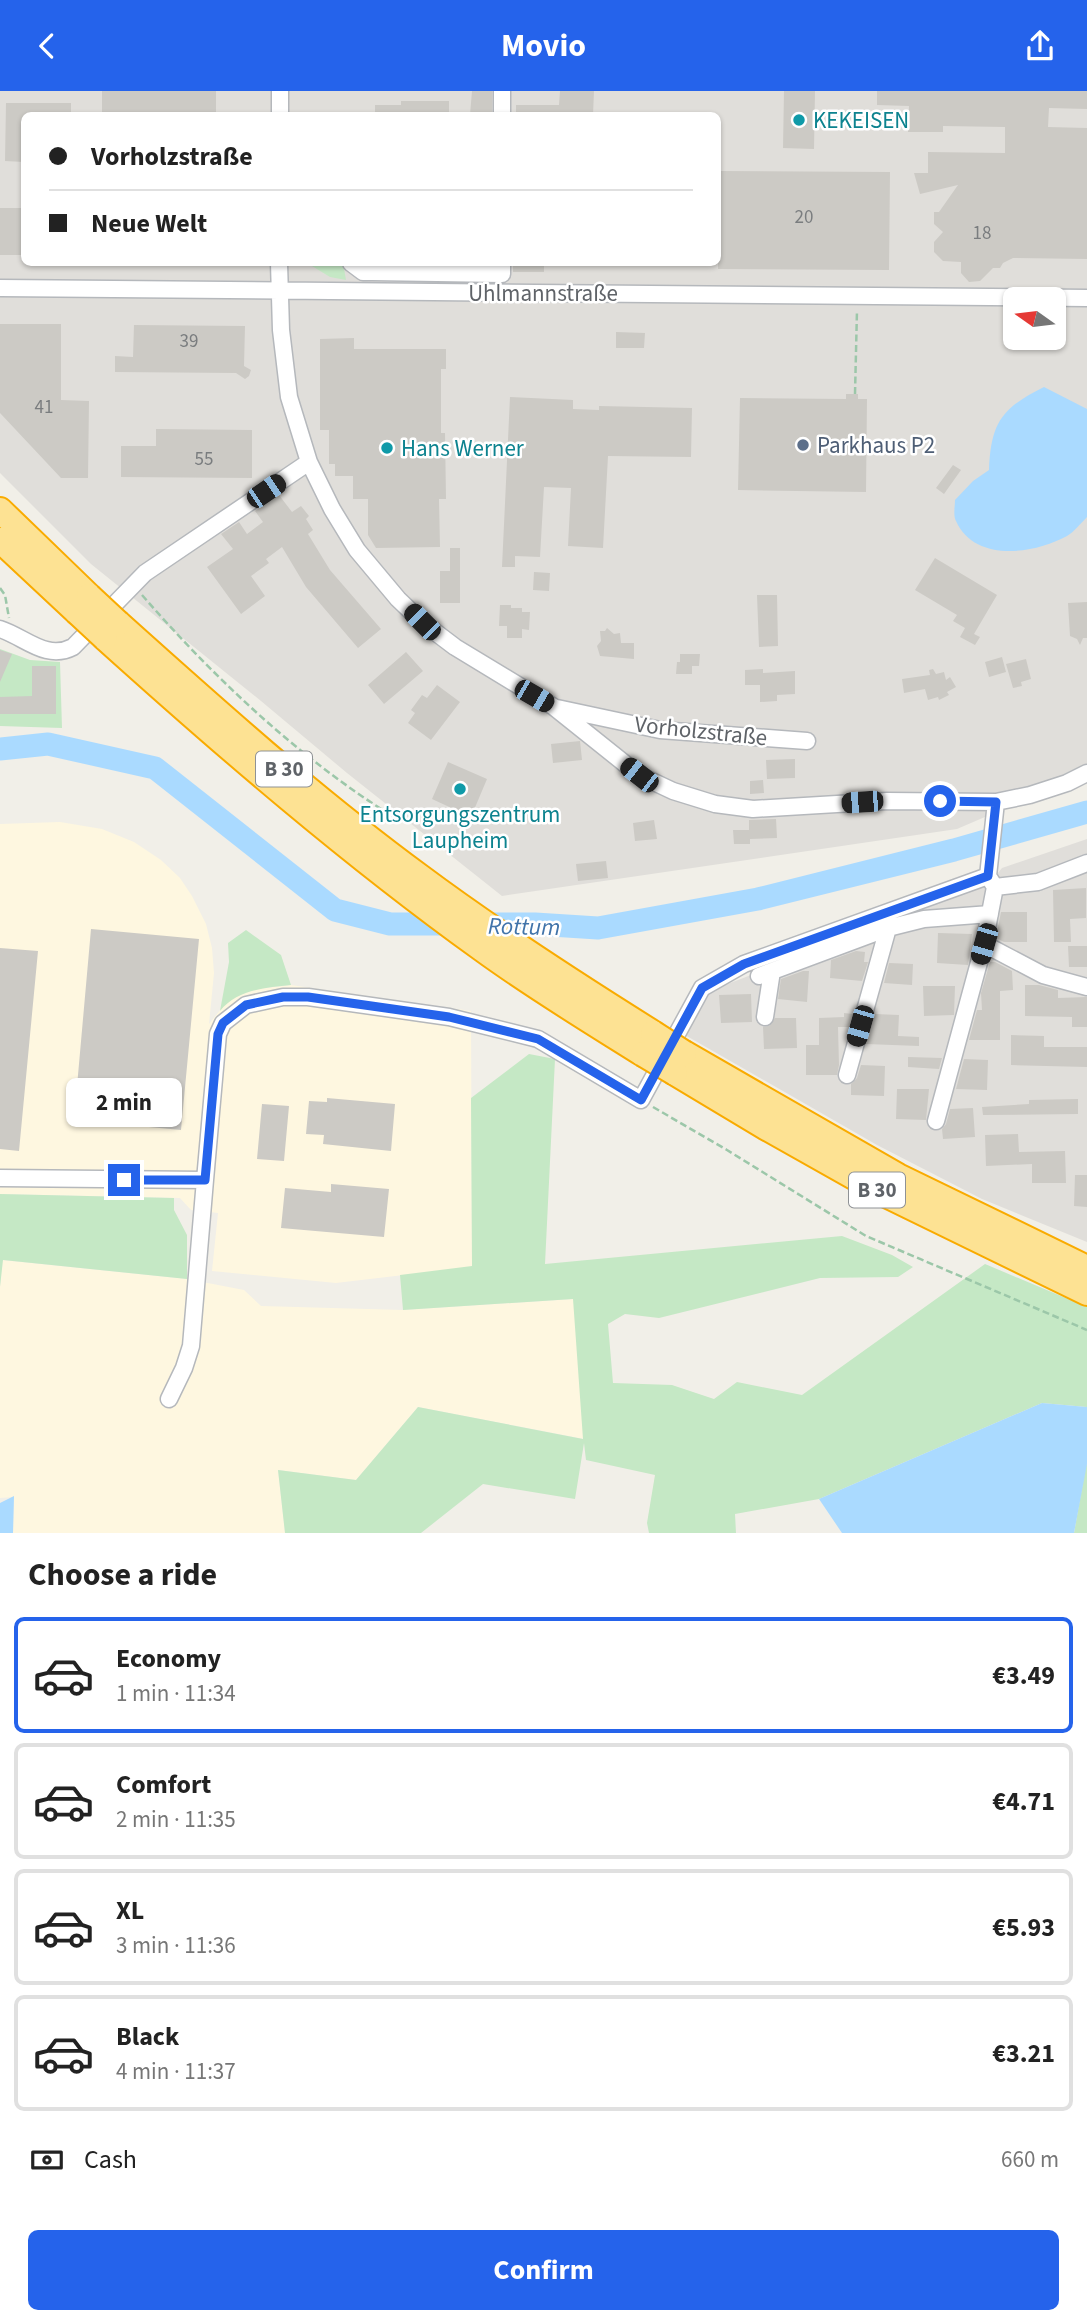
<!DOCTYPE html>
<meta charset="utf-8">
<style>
body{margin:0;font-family:"Source Sans 3",sans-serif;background:#f6f6f6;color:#222;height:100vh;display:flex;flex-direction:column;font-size:26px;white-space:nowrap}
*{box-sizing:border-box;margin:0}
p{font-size:23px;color:#767676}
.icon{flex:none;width:38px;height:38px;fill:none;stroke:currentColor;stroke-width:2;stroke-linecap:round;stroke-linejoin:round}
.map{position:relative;height:1442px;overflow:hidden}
.drawer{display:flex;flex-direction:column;background:#fff;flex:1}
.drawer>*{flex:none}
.guide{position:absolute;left:21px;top:21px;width:700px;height:154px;border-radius:10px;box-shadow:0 2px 5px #0004;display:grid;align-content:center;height:154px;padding:0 28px;background:#fff}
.needle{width:46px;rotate:284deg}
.buttons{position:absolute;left:1003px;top:196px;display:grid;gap:14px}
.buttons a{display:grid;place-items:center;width:63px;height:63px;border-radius:10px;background:#fff;box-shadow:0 2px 5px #0004;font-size:35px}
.end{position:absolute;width:32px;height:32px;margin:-16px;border:9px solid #2563eb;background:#fff;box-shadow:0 0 0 4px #fff}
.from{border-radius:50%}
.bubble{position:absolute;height:49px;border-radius:10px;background:#fff;box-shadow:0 2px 5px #0004;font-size:23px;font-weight:700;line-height:49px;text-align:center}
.car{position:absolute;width:21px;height:42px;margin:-21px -10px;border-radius:9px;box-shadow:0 0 5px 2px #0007;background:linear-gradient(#222 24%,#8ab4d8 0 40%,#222 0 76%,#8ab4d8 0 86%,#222 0)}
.guide b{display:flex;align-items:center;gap:24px;height:66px;font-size:26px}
.guide b+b{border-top:2px solid #e0e0e0}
.guide i{width:18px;height:18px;background:#222}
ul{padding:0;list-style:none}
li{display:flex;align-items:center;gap:21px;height:116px;margin:0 14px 10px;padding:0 14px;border:4px solid #e0e0e0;border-radius:10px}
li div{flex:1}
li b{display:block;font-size:26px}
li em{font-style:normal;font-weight:700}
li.active{border-color:#2563eb}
li>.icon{width:63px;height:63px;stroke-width:1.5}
h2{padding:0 28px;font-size:32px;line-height:84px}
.pay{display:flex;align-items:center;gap:18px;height:77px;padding:0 28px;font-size:26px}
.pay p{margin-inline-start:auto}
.button{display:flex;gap:14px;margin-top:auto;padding:14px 28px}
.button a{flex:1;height:80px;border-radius:10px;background:#2563eb;color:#fff;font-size:28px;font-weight:700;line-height:80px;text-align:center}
header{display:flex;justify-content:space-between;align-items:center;height:91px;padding:0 28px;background:#2563eb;color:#fff;font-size:32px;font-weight:700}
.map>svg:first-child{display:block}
.commercial{fill:#fef7e0}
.industrial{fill:#e0deda;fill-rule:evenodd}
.green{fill:#c5e8c5}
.water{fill:#aadaff}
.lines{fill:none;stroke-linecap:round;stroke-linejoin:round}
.river{stroke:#aadaff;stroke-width:23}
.building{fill:#cccac5}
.minor-casing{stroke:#b5b8bc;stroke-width:19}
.highway-casing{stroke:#f9ab00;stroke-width:28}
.path{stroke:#9cc7a9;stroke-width:2.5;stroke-dasharray:7 3.5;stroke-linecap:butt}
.minor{stroke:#fff;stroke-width:16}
.highway{stroke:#fde293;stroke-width:24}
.highway-bridge-casing{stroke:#f9ab00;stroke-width:28;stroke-linecap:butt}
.highway-bridge{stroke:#fde293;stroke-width:24}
.route{stroke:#2563eb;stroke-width:9}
.culture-dot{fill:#0f9aa8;stroke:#fff;stroke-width:2.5}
.service-dot{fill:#5c6f8a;stroke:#fff;stroke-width:2.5}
.labels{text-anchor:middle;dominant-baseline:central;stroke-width:5;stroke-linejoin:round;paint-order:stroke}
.number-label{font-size:19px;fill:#7a7d7f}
.shield{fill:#fff;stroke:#8f9295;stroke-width:2}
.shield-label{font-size:21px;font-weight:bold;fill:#5f6368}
.culture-label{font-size:23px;fill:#0d838f;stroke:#fff;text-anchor:start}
.street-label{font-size:23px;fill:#5f6368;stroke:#fff}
.service-label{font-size:23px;fill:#4e5e75;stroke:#fff;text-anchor:start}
.water-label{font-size:24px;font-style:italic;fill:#4174aa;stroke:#fff}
</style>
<header><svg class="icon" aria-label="back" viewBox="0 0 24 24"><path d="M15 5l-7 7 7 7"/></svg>Movio<svg class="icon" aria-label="share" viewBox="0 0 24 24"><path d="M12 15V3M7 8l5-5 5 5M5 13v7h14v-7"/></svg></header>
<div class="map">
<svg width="1087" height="1442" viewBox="0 0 1087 1442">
<rect width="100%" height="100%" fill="#f1efe8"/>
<path class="commercial" d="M60,731L102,738L134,751L161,769L180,787L192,805L206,833L212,857L214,882L209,933L225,913L240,903L257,898L291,894L471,920L472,1176L336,1192L212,1180L218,1122L191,1119L180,1107L0,1103V733Z
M2,1169L187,1188L244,1199L261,1215L403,1219L574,1208L584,1348L418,1316L356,1389L278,1379L285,1442H13L14,1406L0,1407V1196Z"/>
<path class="industrial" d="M0,0H1087V682L957,738L502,805L347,682L261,610L91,473L0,382ZM24,24H718V172H24ZM1015,208H1054V247H1015Z
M1087,748V1151L982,1108L877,1054L685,944L712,899L989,793L1002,777Z"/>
<path class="green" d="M307,172H343L346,189L330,186Z
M0,558L30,569L60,571L62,637L0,635Z
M246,839L281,864L291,894C265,897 237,898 220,920L229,871L228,852Z
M529,963L555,968L545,1173L842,1145L892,1164L913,1176L898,1186L820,1187L659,1227L625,1223L608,1233L613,1292L672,1294L714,1308L737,1291L802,1304L985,1173L1087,1216V1316L1042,1312L819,1408L735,1423L736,1442H649L647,1432L655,1384L586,1369L584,1352L575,1408L483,1393L421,1442H285L278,1379L356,1389L418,1316L583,1348L573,1208L403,1219L400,1184L472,1175L471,1007Z
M0,1103L174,1107V1119L187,1144V1188L3,1169L0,1196Z
M1087,1373V1442H1074L1086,1374Z"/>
<path class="water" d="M1044,296L1087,318V426C1081,432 1074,441 1067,445C1034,463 975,472 956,430C953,425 955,415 955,409L973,390L989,379C991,331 1002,317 1044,296Z
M1042,1312L1087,1316V1373L1074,1442H842L819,1408Z
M14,1405L13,1442H0V1412Z"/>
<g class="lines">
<path class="river" d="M0,658L48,653L155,677L335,819L390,833H535L598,837L758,808L954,759L1087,721"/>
</g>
<path class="building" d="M102,0H216V24H102Z
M472,0H492V24H470Z
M560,0H594L593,24H516V14H559Z
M784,0H815L814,58L783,57Z
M877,0H1087V18L1049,17L1048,36L1087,37V168L1013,167L1003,172L1000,177H993L980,190L969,191L961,182V171L943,170L934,161V151L943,141L934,133V121H939L958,94L920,103L914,82H928V61L1005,62V36L943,35V41H908L909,15L877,14Z
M401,10H449V24H375V14H401Z
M6,12H71V24H24V71L5,70Z
M718,80L890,81L889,179L718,178Z
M0,117H24V164H0Z
M513,172H544V181H513Z
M0,233H61V309L89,310L88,387H61L0,322Z
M134,234L245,235L244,275L251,279L249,285L245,288L236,282L115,281V265L133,266Z
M616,241L645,242L644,257H616Z
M354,247V258H446V278H441V342H445L446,408H439L440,456L376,457L368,444V408H353V385H335V373H329V339H320V248Z
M846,303H858V308H867L866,401L738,399L740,307L846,308Z
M510,306L573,309V318L599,319V315L692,317L691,366L608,365L603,457L568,455L571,397L544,396L540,466L515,465V476H502Z
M156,338L252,339V387L121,386V355H156Z
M953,374L961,379L944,403L936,397Z
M279,404L292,421L301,415L309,425L306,428L313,439L308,443L330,479L381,538L358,557L306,496L282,456L266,468L269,472L251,485L265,505L241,523L207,476L233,458L221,443L239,431L247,443L263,431L255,420Z
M450,457H460V512H440V480H450Z
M935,467L997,504L974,543L980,546L975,554L960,546L965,537L953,530L957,524L915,499Z
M534,481L550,482L549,500L533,499Z
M757,504H777L778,555L759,556Z
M1087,511V547H1083L1080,554L1077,548L1070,545L1068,512Z
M500,514H511V517H522V521H530L529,539L522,538V547H507V535H499Z
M607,537L614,543L620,542L621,552H634V568L600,565L597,555L601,550L600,540H605Z
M0,559L12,563L0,591Z
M406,561L423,580L384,613L368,594Z
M680,563H700L699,575H692V583H676L677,571H680Z
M1002,566L1006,581L989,586L985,571Z
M1026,568L1031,588L1021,591L1022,595L1013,597L1006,573Z
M32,575H56V623H0V606L32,605Z
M763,578V582L795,580V603L777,604V610L760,611V594H745V579Z
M933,578L936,583L944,581L946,589L950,586L956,596L947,601L949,604L939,609L938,606L928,609L925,598L904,602L902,588L930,584L929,579Z
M437,594L460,611L431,649L408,632L415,622L411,619L422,604L427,607Z
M580,650L582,669L553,672L551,653Z
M795,668V687L767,688L766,669Z
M448,671L487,688L471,726L432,708Z
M763,689L764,702L750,703V690Z
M776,728L777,747L750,748V753H734L733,739H749V729Z
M654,729L657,748L635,750L633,732Z
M606,770L608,787L578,790L576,773Z
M1086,797V827L1070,828L1071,851H1054L1053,799Z
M1001,821H1027V851H1004L996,847Z
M91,838L199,848L181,1039L74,1029Z
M938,842L972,843L968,874L937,872Z
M1068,855H1087V876H1069Z
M0,857L38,860L19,1060L0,1058Z
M856,860L865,861L864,871H868L862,890L830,887L831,869Z
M990,871H995L1012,880L1013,899L1000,900V949H969L977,919H982L981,902Z
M889,872L913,873L912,894L884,892Z
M803,880H809L807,911L778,908L781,888Z
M1025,894H1039L1058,899V907L1087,906V936H1072V926L1025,925Z
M923,895H955L954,924L924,925Z
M751,903L752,931L721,932L719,904Z
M844,922L853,923L849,936H838L839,974L837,984H806V954H819V927L844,926Z
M875,923L899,924L898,945L919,946V955L866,953Z
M775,927H796L797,957L764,958L763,936L769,935Z
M1011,944L1044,945V956H1087V976L1011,974Z
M908,966L942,967L939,978L908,976Z
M964,968L988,969L987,999L956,998Z
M861,974L885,975L884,1005L851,1004V993L857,987Z
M897,998H929L926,1029L896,1028Z
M327,1007L395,1013L391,1060L323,1053L324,1044L306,1043L309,1010L327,1011Z
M1078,1008V1023L983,1024L982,1016L1029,1013V1009Z
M262,1013L289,1015L284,1070L257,1068Z
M973,1017L975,1046L943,1048L942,1038L946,1033L950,1018Z
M1018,1043L1019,1061L1065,1060L1066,1092H1032V1073L986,1075L985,1044Z
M1075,1084H1087V1116L1074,1115Z
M331,1093L389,1098L384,1146L281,1137L285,1097L331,1101Z"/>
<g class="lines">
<defs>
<path id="minor" d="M280,24V0
M502,24V0
M279,172L281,239L289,306L309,371L332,418L357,459L398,508L422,531L455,556L554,616L639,684L673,700L715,713L753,718L887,710L996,711L1030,704L1067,692L1087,682
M351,172L363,181H372L502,183V172
M0,197L1087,207
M0,538C25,546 46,570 73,556L145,482L309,371
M557,617L660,639L807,650
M995,796L1038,791L1087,772
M984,853L1043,884L1087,896
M759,885L888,837L924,828L990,823
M765,926L772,880
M847,984L888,837
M936,1030L984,853L995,796L988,785
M0,1087L205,1089L218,943L223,932L246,914L283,906H308L449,926L538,948L641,1009L702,897L744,873L988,785L996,711
M169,1308L184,1277L191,1255L205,1089"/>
<path id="highway" d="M0,419L89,505
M0,449L77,521
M118,532C216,620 313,707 419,785C494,841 573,892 653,942
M105,547C226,656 350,763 482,858C534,896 589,929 643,963
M684,962L898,1085L1087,1177
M675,982L765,1036L886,1104L1087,1202"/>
</defs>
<use href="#minor" class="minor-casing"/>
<use href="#highway" class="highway-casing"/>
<path class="path" d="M855,303L857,219
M0,497L5,504L9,527
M142,504C216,589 301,669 397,728
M653,1016L727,1059L866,1145L1087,1239"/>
<use href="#minor" class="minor"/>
<use href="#highway" class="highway"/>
<defs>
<path id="highway-bridge" d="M89,505L118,532
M77,521L105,547
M653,942L684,962
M643,963L675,982"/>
</defs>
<use href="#highway-bridge" class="highway-bridge-casing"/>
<use href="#highway-bridge" class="highway-bridge"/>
</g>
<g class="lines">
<path class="route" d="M124,1089H205L218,943L223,932L246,914L283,906H308L449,926L538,948L641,1009L702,897L744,873L988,785L996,711L940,710"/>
</g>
<g class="culture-dot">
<circle cx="799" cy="29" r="7"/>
<circle cx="387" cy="357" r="7"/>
<circle cx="460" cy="698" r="7"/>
</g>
<circle class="service-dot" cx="803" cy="354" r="7"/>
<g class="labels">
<g class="number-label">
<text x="804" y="126">20</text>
<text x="982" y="142">18</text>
<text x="189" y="250">39</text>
<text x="44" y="316">41</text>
<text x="204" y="368">55</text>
</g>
<g class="shield">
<rect x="256" y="660.5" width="56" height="35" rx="5"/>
<rect x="849" y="1081.5" width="56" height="35" rx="5"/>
</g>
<g class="shield-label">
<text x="284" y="678">B 30</text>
<text x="877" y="1099">B 30</text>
</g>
<g class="culture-label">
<text x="813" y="29">KEKEISEN</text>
<text x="401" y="357">Hans Werner</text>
<text x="460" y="723" text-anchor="middle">Entsorgungszentrum<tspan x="460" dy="26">Laupheim</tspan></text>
</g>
<g class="street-label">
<text x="543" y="202">Uhlmannstraße</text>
<text transform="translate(701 640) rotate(6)">Vorholzstraße</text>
</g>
<g class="service-label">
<text x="817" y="354">Parkhaus P2</text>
</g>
<g class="water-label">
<text transform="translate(524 836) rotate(1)">Rottum</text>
</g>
</g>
</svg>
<div class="buttons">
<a><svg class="needle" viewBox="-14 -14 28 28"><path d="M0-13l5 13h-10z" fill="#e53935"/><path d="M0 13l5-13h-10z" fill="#767676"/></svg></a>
</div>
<i class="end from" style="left:940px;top:710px"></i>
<i class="end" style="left:124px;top:1089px"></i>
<div class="bubble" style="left:66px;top:987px;width:116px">2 min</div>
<i class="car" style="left:266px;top:400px;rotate:56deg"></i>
<i class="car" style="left:422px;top:531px;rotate:315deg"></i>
<i class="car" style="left:534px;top:605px;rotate:120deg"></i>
<i class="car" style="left:639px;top:684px;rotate:308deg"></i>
<i class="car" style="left:862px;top:711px;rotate:266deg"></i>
<i class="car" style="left:984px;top:853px;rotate:196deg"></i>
<i class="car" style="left:860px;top:935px;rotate:196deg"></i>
<div class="guide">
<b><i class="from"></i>Vorholzstraße</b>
<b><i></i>Neue Welt</b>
</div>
</div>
<section class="drawer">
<h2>Choose a ride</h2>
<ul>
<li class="active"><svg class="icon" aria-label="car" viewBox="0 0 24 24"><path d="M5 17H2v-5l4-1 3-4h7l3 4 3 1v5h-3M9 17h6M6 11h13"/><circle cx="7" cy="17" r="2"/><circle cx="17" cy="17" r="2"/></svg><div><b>Economy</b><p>1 min · 11:34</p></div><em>€3.49</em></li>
<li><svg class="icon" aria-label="car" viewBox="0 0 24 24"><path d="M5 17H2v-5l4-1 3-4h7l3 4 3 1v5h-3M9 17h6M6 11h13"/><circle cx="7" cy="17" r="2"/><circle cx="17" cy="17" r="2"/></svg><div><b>Comfort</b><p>2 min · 11:35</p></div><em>€4.71</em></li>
<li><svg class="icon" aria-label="car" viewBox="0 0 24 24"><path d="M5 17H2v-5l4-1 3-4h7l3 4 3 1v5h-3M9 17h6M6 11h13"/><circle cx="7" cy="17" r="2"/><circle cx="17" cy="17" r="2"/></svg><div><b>XL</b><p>3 min · 11:36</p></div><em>€5.93</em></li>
<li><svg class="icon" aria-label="car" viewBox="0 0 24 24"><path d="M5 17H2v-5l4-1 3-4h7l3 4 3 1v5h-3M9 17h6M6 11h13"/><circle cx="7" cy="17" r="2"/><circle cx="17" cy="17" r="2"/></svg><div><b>Black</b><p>4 min · 11:37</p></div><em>€3.21</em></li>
</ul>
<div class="pay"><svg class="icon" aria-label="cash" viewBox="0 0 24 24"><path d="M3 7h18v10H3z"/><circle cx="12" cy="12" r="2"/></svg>Cash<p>660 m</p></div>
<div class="button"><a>Confirm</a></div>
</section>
